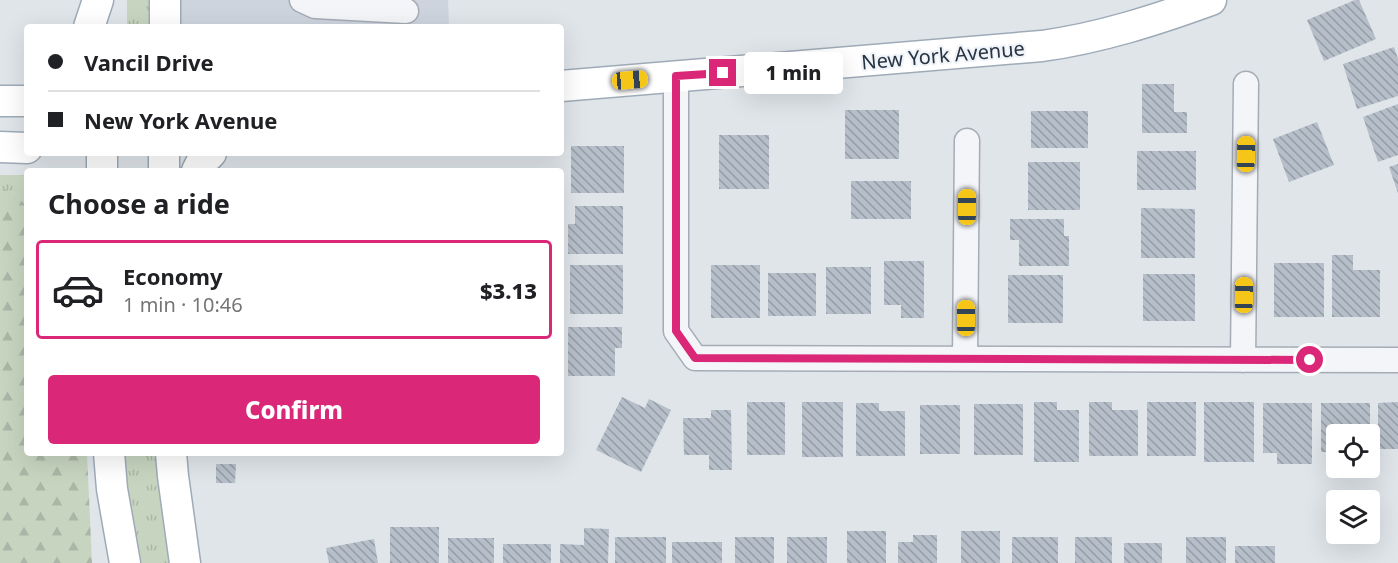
<!DOCTYPE html>
<meta charset="utf-8">
<style>
body{margin:0;font-family:"Noto Sans",sans-serif;background:#f2f2f2;color:#202124;height:100vh;display:flex;flex-direction:column;font-size:22px;white-space:nowrap}
*{box-sizing:border-box;margin:0}
p{font-size:20px;color:#757577}
.icon{flex:none;width:33px;height:33px;fill:none;stroke:currentColor;stroke-width:2;stroke-linecap:round;stroke-linejoin:round}
.map{position:relative;flex:1;overflow:hidden}
.details{position:absolute;left:24px;top:168px;width:540px;height:288px;display:flex;flex-direction:column;background:#fff;border-radius:6px;box-shadow:0 6px 24px #0002}
.details>*{flex:none}
.banner{position:absolute;left:24px;top:24px;width:540px;height:132px;border-radius:6px;box-shadow:0 6px 24px #0002;display:grid;align-content:center;height:132px;padding:0 24px;background:#fff}
.controls{position:absolute;left:1326px;top:424px;display:grid;gap:12px}
.controls a{display:grid;place-items:center;width:54px;height:54px;border-radius:6px;background:#fff;box-shadow:0 6px 24px #0002;font-size:30px}
.end{position:absolute;width:27px;height:27px;margin:-14px;border:8px solid #db2777;background:#fff;box-shadow:0 0 0 3px #fff}
.from{border-radius:50%}
.bubble{position:absolute;height:42px;border-radius:6px;background:#fff;box-shadow:0 6px 24px #0002;font-size:20px;font-weight:800;line-height:42px;text-align:center}
.car{position:absolute;width:18px;height:36px;margin:-18px -9px;border-radius:8px;box-shadow:0 0 4px 2px #0007;background:linear-gradient(#f5c518 24%,#345 0 40%,#f5c518 0 76%,#345 0 86%,#f5c518 0)}
.banner b{display:flex;align-items:center;gap:21px;height:57px;font-size:22px}
.banner b+b{border-top:2px solid #e0e0e0}
.banner i{width:15px;height:15px;background:#202124}
ul{padding:0;list-style:none}
li{display:flex;align-items:center;gap:18px;height:99px;margin:0 12px 9px;padding:0 12px;border:3px solid transparent;border-radius:6px}
li div{flex:1}
li b{display:block;font-size:22px}
li em{font-style:normal;font-weight:800}
li.selected{border-color:#db2777}
li>.icon{width:54px;height:54px;stroke-width:1.5}
h2{padding:0 24px;font-size:27px;line-height:72px}
.cta{display:flex;gap:12px;margin-top:auto;padding:12px 24px}
.cta a{flex:1;height:69px;border-radius:6px;background:#db2777;color:#fff;font-size:24px;font-weight:800;line-height:69px;text-align:center}
.map>svg:first-child{display:block}
.built{fill:#cdd4dd}
.grass{fill:url(#grass-tufts)}
.forest{fill:url(#forest-firs)}
.building{fill:url(#building-back-hatch)}
.lines{fill:none;stroke-linecap:round;stroke-linejoin:round}
.minor-casing{stroke:#a5acb5;stroke-width:27}
.major-casing{stroke:#9eabb7;stroke-width:33}
.minor{stroke:#f3f5f8;stroke-width:24}
.major{stroke:#fff;stroke-width:30}
.route{stroke:#db2777;stroke-width:8}
.labels{text-anchor:middle;dominant-baseline:central;stroke-width:4.5;stroke-linejoin:round;paint-order:stroke}
.street-label{font-size:20px;fill:#273444;stroke:#f0f4f8}
</style>
<div class="map">
<svg width="1398" height="563" viewBox="0 0 1398 563">
<defs>
<pattern id="grass-tufts" width="24" height="20" patternUnits="userSpaceOnUse" patternTransform="scale(1.5)"><rect width="24" height="20" fill="#c7d5c0"/><path d="M3 7l-1-3M5 7V3M7 7l1-3M15 17l-1-3M17 17v-4M19 17l1-3" fill="none" stroke="#abb7a6"/></pattern>
<pattern id="forest-firs" width="22" height="20" patternUnits="userSpaceOnUse" patternTransform="scale(1.5)"><rect width="22" height="20" fill="#c7d5c0"/><path d="M5 1l3.5 6h-7zM16 11l3.5 6h-7z" fill="#abb7a6"/></pattern>
<pattern id="building-back-hatch" width="6" height="6" patternUnits="userSpaceOnUse" patternTransform="scale(1.5)"><rect width="6" height="6" fill="#b6bfc9"/><path d="M-1 5l2 2M0 0l6 6M5-1l2 2" fill="none" stroke="#949ca5"/></pattern>
</defs>
<rect width="100%" height="100%" fill="#e0e5ea"/>
<path class="built" d="M179,0H448L449,27H181L178,15Z"/>
<path class="grass" d="M127,0H154V27H127Z
M0,175H27V207L15,193L0,187Z
M120,453H153L160,474L175,563H136Z"/>
<path class="forest" d="M0,187L15,193L27,207V453H87L92,563H0Z"/>
<path class="building" d="M1355,0H1359L1376,39L1324,61L1307,20Z
M1394,47L1398,59V96L1357,109L1343,64Z
M1142,84H1174V112H1187V133H1142Z
M1398,104V155L1378,162L1363,117Z
M845,110H899V159H845Z
M1031,111H1088V148H1031Z
M1317,122L1334,165L1289,182L1273,139Z
M719,135H769V189H719Z
M571,146H624V193H571Z
M1137,151H1196V190H1137Z
M1028,162H1080V210H1028Z
M1398,164V193L1389,167Z
M851,181H911V219H851Z
M575,206H623V254H568V224H575Z
M1141,208L1195,209V258H1141Z
M1010,219H1064V236H1069V266H1019V240H1010Z
M1332,255H1353V270H1380V317H1332Z
M884,261H924V318H901V305H884Z
M1274,263H1324V317H1274Z
M570,265H623V314H570Z
M711,265H760V318H711Z
M826,267H871V314H826Z
M768,273H816V316H768Z
M1143,274H1195V321H1143Z
M1008,275H1063V323H1008Z
M568,327H622V348H615V376H568Z
M622,397L645,408L649,399L671,410L641,472L596,450Z
M747,402H785V455H747Z
M802,402H843V457H802Z
M1034,402H1057V410H1079V462H1034Z
M1089,402H1112V410H1138V456H1089Z
M1147,402H1196V456H1147Z
M1204,402H1254V462H1204Z
M1398,402V449H1378V403Z
M856,403H879V411H905V456H856Z
M1263,403H1312V464H1277V453H1263Z
M1321,403H1370V435H1336V452H1321Z
M974,404H1023V455H974Z
M920,405H960V454H920Z
M711,410H731L732,470H709V455H684L683,418H711Z
M216,464H236L235,483H216Z
M390,527H439V563H390Z
M584,528L609,529L608,563H560V544L584,545Z
M847,531H886V563H847Z
M961,531H1000V563H961Z
M913,535H937V563H898V542H913Z
M615,537H666V563H615Z
M735,537H774V563H735Z
M787,537H827V563H787Z
M1012,537H1058V563H1012Z
M1075,537H1112V563H1075Z
M1186,537H1226V563H1186Z
M448,538H494V563H448Z
M374,539L378,563H329L326,548Z
M672,542H722V563H672Z
M1124,543H1162V563H1124Z
M503,544H551V563H503Z
M1235,546H1275V563H1235Z"/>
<g class="lines">
<defs>
<path id="minor" d="M302,0L315,6L406,11
M676,76V331L695,358L1398,360
M965,359L967,141
M1243,360L1246,84"/>
<path id="major" d="M89,27L98,0
M165,27V0
M561,86L1042,46C1100,38 1156,20 1211,0
M0,101H27
M0,147L27,148
M102,153V171
M164,171V153
M197,171L201,163L211,153
M109,453L112,489L125,563
M171,453L173,476L185,563"/>
</defs>
<use href="#minor" class="minor-casing"/>
<use href="#major" class="major-casing"/>
<use href="#minor" class="minor"/>
<use href="#major" class="major"/>
</g>
<g class="lines">
<path class="route" d="M723,73L676,76V331L695,358L1310,360"/>
</g>
<g class="labels">
<g class="street-label">
<text transform="translate(943 55) rotate(-5)">New York Avenue</text>
</g>
</g>
</svg>
<div class="controls">
<a><svg class="icon" aria-label="locate" viewBox="0 0 24 24"><circle cx="12" cy="12" r="6"/><path d="M12 2v4M12 18v4M2 12h4M18 12h4"/></svg></a>
<a><svg class="icon" aria-label="layers" viewBox="0 0 24 24"><path d="M12 4l9 5-9 5-9-5zM3 14l9 5 9-5"/></svg></a>
</div>
<i class="end from" style="left:1310px;top:360px"></i>
<i class="end" style="left:723px;top:73px"></i>
<div class="bubble" style="left:744px;top:52px;width:99px">1 min</div>
<i class="car" style="left:630px;top:80px;rotate:85deg"></i>
<i class="car" style="left:1246px;top:154px;rotate:1deg"></i>
<i class="car" style="left:967px;top:207px;rotate:0deg"></i>
<i class="car" style="left:1244px;top:295px;rotate:1deg"></i>
<i class="car" style="left:966px;top:318px;rotate:0deg"></i>
<div class="banner">
<b><i class="from"></i>Vancil Drive</b>
<b><i></i>New York Avenue</b>
</div>
<section class="details">
<h2>Choose a ride</h2>
<ul>
<li class="selected"><svg class="icon" aria-label="car" viewBox="0 0 24 24"><path d="M5 17H2v-5l4-1 3-4h7l3 4 3 1v5h-3M9 17h6M6 11h13"/><circle cx="7" cy="17" r="2"/><circle cx="17" cy="17" r="2"/></svg><div><b>Economy</b><p>1 min · 10:46</p></div><em>$3.13</em></li>
</ul>
<div class="cta"><a>Confirm</a></div>
</section>
</div>
